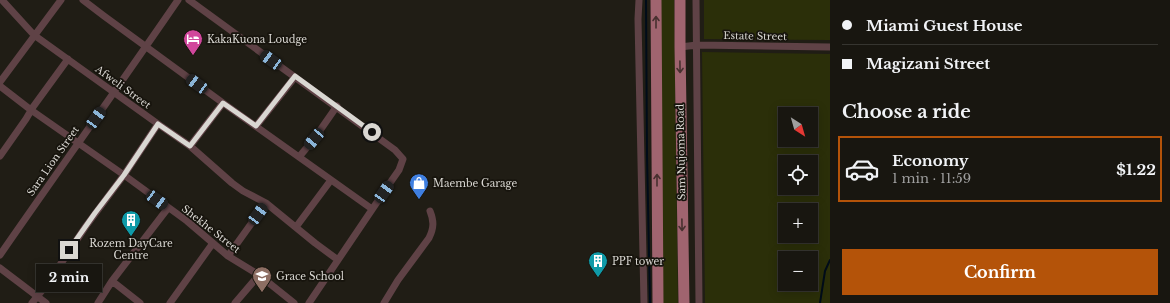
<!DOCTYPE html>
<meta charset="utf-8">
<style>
body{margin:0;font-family:"Libre Baskerville",serif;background:#211f19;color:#f1f3f6;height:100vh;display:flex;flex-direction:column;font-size:15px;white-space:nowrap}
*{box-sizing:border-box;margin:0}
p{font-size:13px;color:#9f9f9f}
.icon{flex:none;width:22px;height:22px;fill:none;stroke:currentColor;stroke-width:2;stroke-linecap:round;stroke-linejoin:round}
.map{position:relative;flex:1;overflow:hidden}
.panel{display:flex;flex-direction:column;background:#181610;width:340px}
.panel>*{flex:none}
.top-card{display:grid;align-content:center;height:88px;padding:0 12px;background:#181610}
.needle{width:26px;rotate:143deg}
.fabs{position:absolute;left:778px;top:107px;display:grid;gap:8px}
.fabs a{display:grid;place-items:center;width:40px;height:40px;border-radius:0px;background:#181610;box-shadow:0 2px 10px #0003,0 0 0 1px #363530;font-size:20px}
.end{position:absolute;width:18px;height:18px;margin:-9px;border:5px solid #d9d7d2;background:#111;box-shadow:0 0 0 2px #111}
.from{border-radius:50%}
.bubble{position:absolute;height:28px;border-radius:0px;background:#181610;box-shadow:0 2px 10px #0003,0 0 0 1px #363530;font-size:13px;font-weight:700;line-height:28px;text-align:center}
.car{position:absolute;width:12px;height:24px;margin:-12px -6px;border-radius:5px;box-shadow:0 0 3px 1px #0007;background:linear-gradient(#222 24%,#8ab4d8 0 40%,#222 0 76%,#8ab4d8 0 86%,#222 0)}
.top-card b{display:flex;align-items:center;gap:14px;height:38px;font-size:15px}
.top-card b+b{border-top:1px solid #363530}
.top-card i{width:10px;height:10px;background:#f1f3f6}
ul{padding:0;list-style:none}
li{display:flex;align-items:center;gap:12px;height:66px;margin:0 8px 6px;padding:0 4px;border:2px solid transparent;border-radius:0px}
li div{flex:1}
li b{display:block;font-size:15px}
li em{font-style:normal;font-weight:700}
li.selected{border-color:#b45309}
li>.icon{width:36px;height:36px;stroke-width:1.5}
h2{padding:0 12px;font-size:18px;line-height:48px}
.cta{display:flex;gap:8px;margin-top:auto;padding:8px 12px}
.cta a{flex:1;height:46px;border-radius:0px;background:#b45309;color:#fff;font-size:16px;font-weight:700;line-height:46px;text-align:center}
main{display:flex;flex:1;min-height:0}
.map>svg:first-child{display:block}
.grass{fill:#2b2f09;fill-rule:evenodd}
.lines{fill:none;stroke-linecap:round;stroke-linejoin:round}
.stream{stroke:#000c19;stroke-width:2}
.street{stroke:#5f4246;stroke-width:7}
.primary{stroke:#a0646f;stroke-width:11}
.oneway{stroke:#47302f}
.route{stroke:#d9d7d2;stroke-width:5}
.labels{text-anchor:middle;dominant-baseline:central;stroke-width:3.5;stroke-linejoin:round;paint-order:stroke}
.street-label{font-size:10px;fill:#d9d7d2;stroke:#17140d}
.poi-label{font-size:10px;fill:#d9d7d2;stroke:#17140d;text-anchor:start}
</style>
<main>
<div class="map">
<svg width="830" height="303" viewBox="0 0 830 303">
<rect width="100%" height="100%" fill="#201d15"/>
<path class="grass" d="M655,0H674L678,303H661Z
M704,0H830V40L704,39Z
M702,52L830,54V303H705ZM785,114H811V140H785ZM785,162H811V188H785ZM785,210H811V236H785ZM785,258H811V284H785Z"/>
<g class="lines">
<path class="stream" d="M646,0L647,155L650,303
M820,303L825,271L830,260"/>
<path class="street" d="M2,0L34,35L158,124L190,146L232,183L243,191L266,203L315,243L338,260
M83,0L104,16L223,103L372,209
M189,0L395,150L403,159L399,170L392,180L309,303
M639,0L638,19L644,303
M696,0L699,303
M680,47L697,45L830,47
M0,82L61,0
M0,86L31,110L124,175L187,221L228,256L259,275L294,303
M256,126L295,77
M190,146L223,103
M0,156L26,119L33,107L68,59
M299,157L314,139L337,106
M296,227L331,180
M0,255C59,170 119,86 178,0
M228,256L266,203
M0,268L46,303
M112,281L140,303
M32,303L48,283L86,226L124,175L158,124
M98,303L112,281L168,208
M170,303L213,243
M235,303L259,275
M384,303L398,280L429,238C434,228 434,221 430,211"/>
<path class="primary" d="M656,0L658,303
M680,0V47L684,303"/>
</g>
<defs><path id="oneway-shaft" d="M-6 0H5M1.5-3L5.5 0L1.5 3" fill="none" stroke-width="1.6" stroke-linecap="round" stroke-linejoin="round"/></defs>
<g class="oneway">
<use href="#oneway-shaft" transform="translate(656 22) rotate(-90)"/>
<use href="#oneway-shaft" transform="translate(680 67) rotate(89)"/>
<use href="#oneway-shaft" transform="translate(657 180) rotate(-90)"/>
<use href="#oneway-shaft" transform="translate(682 225) rotate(89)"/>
</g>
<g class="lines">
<path class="route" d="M69,250L95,213L124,175L158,124L190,146L223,103L256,126L295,76L372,132"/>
</g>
<defs>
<symbol id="hotel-pin" viewBox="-11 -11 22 30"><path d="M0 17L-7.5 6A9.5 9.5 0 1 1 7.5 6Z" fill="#d1479c" stroke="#17140d"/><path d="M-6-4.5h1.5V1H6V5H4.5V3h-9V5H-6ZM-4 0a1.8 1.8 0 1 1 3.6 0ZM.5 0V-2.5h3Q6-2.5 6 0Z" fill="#fff"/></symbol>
<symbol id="shop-pin" viewBox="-11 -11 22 30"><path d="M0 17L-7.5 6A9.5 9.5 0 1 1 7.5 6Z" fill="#3f7fe0" stroke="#17140d"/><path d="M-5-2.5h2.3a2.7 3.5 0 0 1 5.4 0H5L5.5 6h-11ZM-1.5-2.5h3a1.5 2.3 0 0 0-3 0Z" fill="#fff"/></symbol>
<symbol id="building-pin" viewBox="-11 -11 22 30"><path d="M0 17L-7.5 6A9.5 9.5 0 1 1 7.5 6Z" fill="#0f9aa8" stroke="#17140d"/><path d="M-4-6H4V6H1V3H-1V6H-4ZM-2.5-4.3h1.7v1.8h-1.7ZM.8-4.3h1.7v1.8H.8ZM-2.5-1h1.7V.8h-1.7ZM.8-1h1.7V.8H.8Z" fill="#fff"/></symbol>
<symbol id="school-pin" viewBox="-11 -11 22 30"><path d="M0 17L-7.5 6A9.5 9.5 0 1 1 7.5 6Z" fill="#8d6e63" stroke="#17140d"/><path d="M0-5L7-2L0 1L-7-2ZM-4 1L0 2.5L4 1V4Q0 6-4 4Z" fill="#fff"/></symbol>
</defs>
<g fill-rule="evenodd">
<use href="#hotel-pin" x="182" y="28" width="22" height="30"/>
<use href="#shop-pin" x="408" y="172" width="22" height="30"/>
<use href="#building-pin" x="120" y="209" width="22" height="30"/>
<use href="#building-pin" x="587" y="250" width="22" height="30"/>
<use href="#school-pin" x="251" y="265" width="22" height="30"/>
</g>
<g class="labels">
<g class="street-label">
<text transform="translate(755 36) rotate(1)">Estate Street</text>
<text transform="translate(123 87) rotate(36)">Afweli Street</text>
<text transform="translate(681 152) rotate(-91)">Sam Nujoma Road</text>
<text transform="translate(53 161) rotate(-55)">Sara Lion Street</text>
<text transform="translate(211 229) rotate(38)">Shekhe Street</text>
</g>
<g class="poi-label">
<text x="207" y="39">KakaKuona Loudge</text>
<text x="433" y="183">Maembe Garage</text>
<text x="131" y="243" text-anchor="middle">Rozem DayCare<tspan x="131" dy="12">Centre</tspan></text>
<text x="612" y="261">PPF tower</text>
<text x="276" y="276">Grace School</text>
</g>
</g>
</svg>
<div class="fabs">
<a><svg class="needle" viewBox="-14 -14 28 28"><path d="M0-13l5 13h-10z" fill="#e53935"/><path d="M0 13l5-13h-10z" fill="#9f9f9f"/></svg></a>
<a><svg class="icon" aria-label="locate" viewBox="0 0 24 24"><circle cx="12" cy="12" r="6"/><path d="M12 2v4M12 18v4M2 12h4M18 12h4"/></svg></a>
<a>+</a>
<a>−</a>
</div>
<i class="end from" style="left:372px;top:132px"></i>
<i class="end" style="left:69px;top:250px"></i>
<div class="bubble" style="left:36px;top:264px;width:66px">2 min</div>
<i class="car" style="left:271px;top:60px;rotate:306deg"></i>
<i class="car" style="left:197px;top:84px;rotate:306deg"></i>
<i class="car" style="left:96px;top:118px;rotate:36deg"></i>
<i class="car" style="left:314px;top:139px;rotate:220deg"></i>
<i class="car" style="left:384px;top:192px;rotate:35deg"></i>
<i class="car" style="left:157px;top:200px;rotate:126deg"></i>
<i class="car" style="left:258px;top:214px;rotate:36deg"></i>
</div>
<section class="panel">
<div class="top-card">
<b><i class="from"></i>Miami Guest House</b>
<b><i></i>Magizani Street</b>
</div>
<h2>Choose a ride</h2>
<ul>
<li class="selected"><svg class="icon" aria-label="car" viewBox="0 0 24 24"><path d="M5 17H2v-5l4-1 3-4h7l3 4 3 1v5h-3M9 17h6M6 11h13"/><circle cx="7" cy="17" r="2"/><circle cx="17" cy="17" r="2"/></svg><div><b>Economy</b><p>1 min · 11:59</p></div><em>$1.22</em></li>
</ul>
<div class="cta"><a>Confirm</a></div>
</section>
</main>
